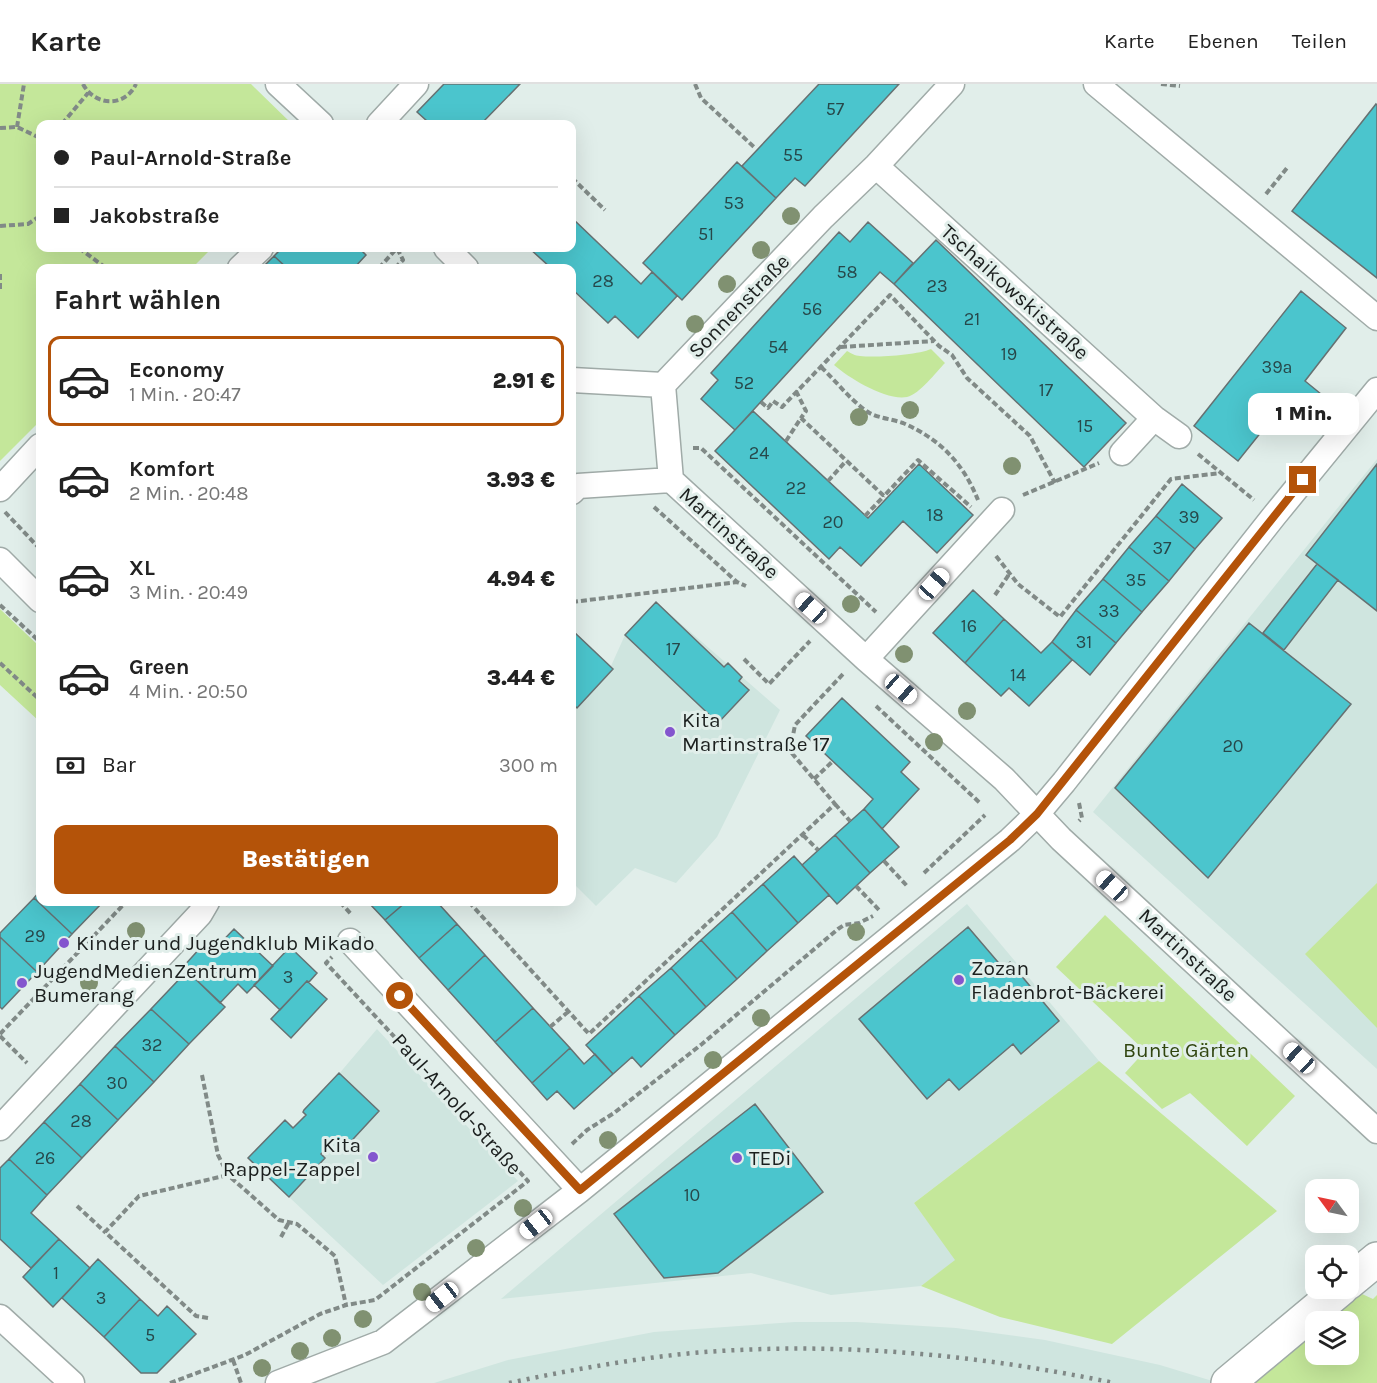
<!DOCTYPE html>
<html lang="de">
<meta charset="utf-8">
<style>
body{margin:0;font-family:Karla,sans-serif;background:#f6f6f6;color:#222;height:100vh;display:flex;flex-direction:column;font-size:22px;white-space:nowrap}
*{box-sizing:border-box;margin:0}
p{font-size:20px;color:#767676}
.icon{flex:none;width:33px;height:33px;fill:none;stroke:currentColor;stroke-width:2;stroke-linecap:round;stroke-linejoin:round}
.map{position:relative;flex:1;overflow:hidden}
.sheet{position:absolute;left:36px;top:180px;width:540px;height:642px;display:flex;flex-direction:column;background:#fff;border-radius:12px;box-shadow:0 6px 24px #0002}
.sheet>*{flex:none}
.hud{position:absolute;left:36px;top:36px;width:540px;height:132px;border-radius:12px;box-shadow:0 6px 24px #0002;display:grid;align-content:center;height:132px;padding:0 18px;background:#fff}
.needle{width:39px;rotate:303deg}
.tools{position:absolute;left:1305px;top:1095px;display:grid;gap:12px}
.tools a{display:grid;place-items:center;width:54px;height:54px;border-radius:12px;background:#fff;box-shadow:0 6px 24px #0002;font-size:30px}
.end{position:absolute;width:27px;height:27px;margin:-14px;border:8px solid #b45309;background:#fff;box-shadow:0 0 0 3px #fff}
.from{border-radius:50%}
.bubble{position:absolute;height:42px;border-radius:12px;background:#fff;box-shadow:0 6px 24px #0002;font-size:20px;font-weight:800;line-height:42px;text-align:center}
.car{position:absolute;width:18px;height:36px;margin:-18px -9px;border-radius:8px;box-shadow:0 0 4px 2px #0007;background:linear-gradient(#fff 24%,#345 0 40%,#fff 0 76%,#345 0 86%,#fff 0)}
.hud b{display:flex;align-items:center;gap:21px;height:57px;font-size:22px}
.hud b+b{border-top:2px solid #e0e0e0}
.hud i{width:15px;height:15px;background:#222}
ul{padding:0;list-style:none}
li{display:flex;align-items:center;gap:18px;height:90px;margin:0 12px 9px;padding:0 6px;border:3px solid transparent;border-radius:12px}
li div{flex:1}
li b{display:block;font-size:22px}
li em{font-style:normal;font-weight:800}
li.on{border-color:#b45309}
li>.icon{width:54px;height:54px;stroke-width:1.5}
h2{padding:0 18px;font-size:27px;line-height:72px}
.pay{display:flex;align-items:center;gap:15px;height:66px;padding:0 18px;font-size:22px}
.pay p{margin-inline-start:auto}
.primary-button{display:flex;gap:12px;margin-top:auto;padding:12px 18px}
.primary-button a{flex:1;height:69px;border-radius:12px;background:#b45309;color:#fff;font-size:24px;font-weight:800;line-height:69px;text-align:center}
header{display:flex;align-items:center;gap:36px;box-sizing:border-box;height:84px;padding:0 30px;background:#fff;border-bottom:2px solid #e0e0e0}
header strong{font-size:28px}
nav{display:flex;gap:33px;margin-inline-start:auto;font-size:21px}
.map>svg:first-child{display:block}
.built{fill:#cfe5df}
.green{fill:#c4e79a}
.building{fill:#4bc5cd;stroke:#667172;stroke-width:1.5}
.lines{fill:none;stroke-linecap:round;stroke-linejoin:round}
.street-casing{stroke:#a0aba8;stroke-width:27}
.secondary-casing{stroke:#a0aba8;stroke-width:36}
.path{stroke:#818a87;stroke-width:4;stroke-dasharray:6 3;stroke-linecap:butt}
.street{stroke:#fff;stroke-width:24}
.secondary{stroke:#fff;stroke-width:33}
.rail{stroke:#808886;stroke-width:4.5;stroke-dasharray:3 6;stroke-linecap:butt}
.tree{fill:#809171}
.route{stroke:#b45309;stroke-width:8}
.poi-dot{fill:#8455ce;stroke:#e1eeea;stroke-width:2}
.labels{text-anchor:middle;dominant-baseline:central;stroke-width:6;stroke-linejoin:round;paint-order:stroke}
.number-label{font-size:18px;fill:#27484a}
.street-label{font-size:21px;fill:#1b1f1e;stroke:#e1eeea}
.poi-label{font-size:21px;fill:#1b1f1e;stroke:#e1eeea;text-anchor:start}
.park-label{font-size:21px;fill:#30450e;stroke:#e1eeea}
</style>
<header>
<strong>Karte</strong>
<nav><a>Karte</a><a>Ebenen</a><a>Teilen</a></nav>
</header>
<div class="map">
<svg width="1377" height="1299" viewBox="0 0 1377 1299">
<rect width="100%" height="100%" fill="#e1eeea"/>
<path class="built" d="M1377,375V985L1093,728Z
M656,518L780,626L717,753L676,799L635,784L596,822L572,798V545L611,582L625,551Z
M967,820L1099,977L914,1119L956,1176L921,1202L831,1211L751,1189L501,1215Z
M377,945L518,1097L383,1201L289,1113L283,1037L285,1036L294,1043L306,1031L304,1026L338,991Z
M795,1238H857L956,1244L1045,1256L1160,1281L1219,1299H434L508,1276L654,1248Z"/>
<path class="green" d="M0,0H251L292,40H40V164H212L192,184H40V337L0,377Z
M931,265L945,279C936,288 920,310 907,313C886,317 849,294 834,281L847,267C851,269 855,272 860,272C875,274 918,271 931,265Z
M0,525L40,563V638L0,601Z
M1377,799V944L1305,870Z
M1105,831L1295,1012L1247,1062L1190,1009L1162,1025L1125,989L1145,967L1056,883Z
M1099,977L1277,1127L1112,1260L1000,1233L921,1202L955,1176L914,1119Z
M1362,1210L1373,1215L1377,1211V1299H1245L1315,1245L1316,1270H1348V1238L1326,1237Z"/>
<path class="building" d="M444,0H520L481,40H425L428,38L417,28Z
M819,0H899L805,102L795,94L776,114L742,82Z
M1376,20L1377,21V194L1292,127Z
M737,78L776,114L682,216L643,179Z
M572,134L641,200L652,188L677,212L638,254L615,232L608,239L572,205V184H551L529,164H572Z
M868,138L913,179L894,200L880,188L735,346L701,315L718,296L711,289L839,148L850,158Z
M936,156L1126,339L1084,383L894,200Z
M282,164H359L366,171L354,184H340L338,182L335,184H287L274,172Z
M274,172L287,184H262Z
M1301,207L1346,244L1305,297L1321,310L1304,331L1286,317L1238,377L1194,342Z
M753,327L868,434L919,380L973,431L937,469L903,437L861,482L840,463L829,475L715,367Z
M1377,380V527L1306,471Z
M1182,400L1222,434L1195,465L1156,432Z
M1156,432L1195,465L1169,497L1129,463Z
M1129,463L1169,497L1142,528L1103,495Z
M1317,480L1338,496L1284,566L1263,549Z
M1103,495L1142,528L1116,559L1076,526Z
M973,506L1004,535L965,579L933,549Z
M656,518L724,583L728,579L742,593L739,597L749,606L718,639L625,551Z
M1076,526L1116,559L1090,591L1052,558Z
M1004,535L1041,569L1052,558L1072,576L1029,622L1009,604L1001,612L965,579Z
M1249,539L1351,620L1208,794L1115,704Z
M573,547L613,585L577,624L573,620L572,622Z
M842,614L910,678L901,688L919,705L882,745L864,725L873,715L806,652Z
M864,725L899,763L870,789L835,751Z
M835,751L870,789L837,820L802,781Z
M794,772L829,811L798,839L763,800Z
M763,800L798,839L767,867L732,828Z
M40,807V818H103L72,850L34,814Z
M34,814L72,850L37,888L0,853V849Z
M368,818H406L385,836Z
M406,818H437L457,840L419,874L385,836Z
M732,828L767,867L737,895L701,856Z
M457,840L485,871L448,906L419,874Z
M968,843L1003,884L1010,878L1059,937L1021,970L1013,960L959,1006L949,995L927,1015L859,935Z
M234,845L273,882L247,909L238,900L220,919L183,883L201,863L209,871Z
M0,853L37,888L2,925L0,923Z
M701,856L737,895L706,923L671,884Z
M290,863L317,889L309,898L307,897L280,926L254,901Z
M485,871L533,924L495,958L448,906Z
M671,884L706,923L675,951L639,912Z
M187,887L225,923L189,960L151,925Z
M307,897L327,915L291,954L271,935Z
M639,912L675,951L641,983L632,973L613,990L586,961Z
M533,924L570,964L532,999L495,958Z
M151,925L189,960L154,998L115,962Z
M115,962L154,998L118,1036L80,1000Z
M570,964L584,980L595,970L613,990L574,1025L557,1007L547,1016L532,999Z
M339,989L379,1027L343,1066L334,1057L321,1070L325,1074L289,1113L248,1074L285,1036L293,1044L306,1031L303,1028L304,1026Z
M80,1000L118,1036L82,1074L44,1038Z
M755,1020L823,1108L718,1189L664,1194L614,1130Z
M44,1038L82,1074L47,1111L9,1075Z
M9,1075L47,1111L31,1129L59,1155L31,1184L0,1155V1084Z
M59,1155L90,1184L53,1223L23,1193Z
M98,1175L140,1215L104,1253L62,1214Z
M140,1215L158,1232L167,1222L196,1250L157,1289H141L104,1253Z"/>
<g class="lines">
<defs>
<path id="street" d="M278,0L321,40
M1096,0L1377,234
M379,40L416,0
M876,82L1154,334L1179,352
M446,164L466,184
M240,184L261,164
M572,296L663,301
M1122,369L1154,334
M671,396L866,575L1004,695L1061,755L1377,1047
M671,396L663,301L823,133L876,82L952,0
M0,405L40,362
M572,408L578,402L671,396
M0,476L40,516
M866,575L1002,426
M350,857L580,1106
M0,1044L200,830L207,818
M0,1233L72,1299
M278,1299L383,1258L580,1106L1010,756L1037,730L1064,698L1274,432L1377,306"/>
<path id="secondary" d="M1348,1199L1377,1175
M1228,1299L1342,1204"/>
</defs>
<use href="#street" class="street-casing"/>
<use href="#secondary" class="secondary-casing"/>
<path class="path" d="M83,0C94,22 125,24 136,0
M695,0L701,14L754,63
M1161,0L1180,2
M62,40L88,9
M17,43L24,0
M0,44L17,43L40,54
M572,94L605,126
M1266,110L1287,84
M0,142L28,140L40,132
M79,164L106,184
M379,184L397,164
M395,184L403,176L397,164
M0,190V205
M841,263L934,257
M821,283C837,298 850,316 868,328C877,334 892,335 903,339C940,355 963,379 978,416
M796,307L806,327L801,334
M761,318L768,324L773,317L782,323L890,211L939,262L952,271L967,294L1030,352L1055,399
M786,357L801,334L884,412L918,376L971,423
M693,364H701L876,528
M1198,370L1254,416
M828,397L846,377
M1023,411L1099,379
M654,423L737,498L746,502
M5,428L40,465
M865,432L884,412
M996,472L1018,500L1060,533L1171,395L1220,389
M995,511L1010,489
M572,518L738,498
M0,521L40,558
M744,575L769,600L810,557
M0,579L40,616
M876,622L980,719
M814,695L833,677
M1079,719L1082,734L1079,737
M835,720L850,737
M803,751L818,766
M884,777L908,803
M924,789L985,731
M856,802L880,827
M340,818L351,830
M469,818L589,950L835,720L790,667L795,641L844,589
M550,943L569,927
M0,950L126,818
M0,952L27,979
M202,991L218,1071L228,1091L279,1136L297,1140L335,1172L346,1221
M572,1060L587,1046L614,1029L702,960L838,845L844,841L859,839L873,832
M77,1122L105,1148
M281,1153L289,1138
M208,1234L196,1232L105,1148L139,1112L228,1091
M233,1276L241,1299
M170,1299L245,1271L320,1230L346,1221L375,1216L528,1097L326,879L332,873"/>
<use href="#street" class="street"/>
<use href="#secondary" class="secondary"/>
<path class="rail" d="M509,1299C570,1286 631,1275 693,1269C833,1257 977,1270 1114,1299"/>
</g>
<g class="tree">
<circle cx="791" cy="132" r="9"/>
<circle cx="761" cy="166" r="9"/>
<circle cx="727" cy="200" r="9"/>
<circle cx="695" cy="240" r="9"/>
<circle cx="910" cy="326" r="9"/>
<circle cx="859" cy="333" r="9"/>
<circle cx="1012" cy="382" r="9"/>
<circle cx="851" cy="520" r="9"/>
<circle cx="904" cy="570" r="9"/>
<circle cx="967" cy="627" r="9"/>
<circle cx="934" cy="658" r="9"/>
<circle cx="136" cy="847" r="9"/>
<circle cx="856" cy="848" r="9"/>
<circle cx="89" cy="899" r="9"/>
<circle cx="761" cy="934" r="9"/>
<circle cx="713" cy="976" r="9"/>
<circle cx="608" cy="1056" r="9"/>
<circle cx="523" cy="1124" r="9"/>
<circle cx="476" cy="1164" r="9"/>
<circle cx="422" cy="1208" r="9"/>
<circle cx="363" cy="1235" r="9"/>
<circle cx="332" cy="1254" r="9"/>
<circle cx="300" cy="1267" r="9"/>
<circle cx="262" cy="1284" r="9"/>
</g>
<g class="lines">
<path class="route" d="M400,912L580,1106L1010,756L1037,730L1303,396"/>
</g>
<g class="poi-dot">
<circle cx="670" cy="648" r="6"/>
<circle cx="64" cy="859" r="6"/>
<circle cx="959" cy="896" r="6"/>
<circle cx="22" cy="899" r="6"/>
<circle cx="373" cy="1073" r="6"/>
<circle cx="737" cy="1074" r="6"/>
</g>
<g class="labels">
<g class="number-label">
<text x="835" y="25">57</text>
<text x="793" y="71">55</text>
<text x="734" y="119">53</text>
<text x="706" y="150">51</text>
<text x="847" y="188">58</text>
<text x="603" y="197">28</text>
<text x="937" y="202">23</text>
<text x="812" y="225">56</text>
<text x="972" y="235">21</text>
<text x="778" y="263">54</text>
<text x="1009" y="270">19</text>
<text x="1277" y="283">39a</text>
<text x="744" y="299">52</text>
<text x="1046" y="306">17</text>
<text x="1085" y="342">15</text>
<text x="759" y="369">24</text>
<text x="796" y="404">22</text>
<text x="935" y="431">18</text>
<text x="1189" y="433">39</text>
<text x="833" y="438">20</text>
<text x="1162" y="464">37</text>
<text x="1136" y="496">35</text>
<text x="1109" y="527">33</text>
<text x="969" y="542">16</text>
<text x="1084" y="558">31</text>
<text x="673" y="565">17</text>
<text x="1018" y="591">14</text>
<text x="1233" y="662">20</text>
<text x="35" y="852">29</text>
<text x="288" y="893">3</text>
<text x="152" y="961">32</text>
<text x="117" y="999">30</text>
<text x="81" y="1037">28</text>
<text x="45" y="1074">26</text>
<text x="692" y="1111">10</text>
<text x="56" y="1189">1</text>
<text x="101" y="1214">3</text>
<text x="150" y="1251">5</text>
</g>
<g class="street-label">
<text transform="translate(1015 208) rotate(42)">Tschaikowskistraße</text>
<text transform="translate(739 222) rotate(-46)">Sonnenstraße</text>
<text transform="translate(729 449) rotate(42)">Martinstraße</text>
<text transform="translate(1188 871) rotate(43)">Martinstraße</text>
<text transform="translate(457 1020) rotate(48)">Paul-Arnold-Straße</text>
</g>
<g class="poi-label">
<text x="682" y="636">Kita<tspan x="682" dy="24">Martinstraße 17</tspan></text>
<text x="76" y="859">Kinder und Jugendklub Mikado</text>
<text x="971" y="884">Zozan<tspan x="971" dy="24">Fladenbrot-Bäckerei</tspan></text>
<text x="34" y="887">JugendMedienZentrum<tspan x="34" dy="24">Bumerang</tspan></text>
<text x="361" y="1061" text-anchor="end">Kita<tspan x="361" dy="24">Rappel-Zappel</tspan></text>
<text x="749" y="1074">TEDi</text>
</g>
<g class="park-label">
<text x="1186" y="966">Bunte Gärten</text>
</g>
</g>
</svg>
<div class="tools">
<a><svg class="needle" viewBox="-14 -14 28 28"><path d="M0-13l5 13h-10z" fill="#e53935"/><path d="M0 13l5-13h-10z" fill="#767676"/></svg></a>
<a><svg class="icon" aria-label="locate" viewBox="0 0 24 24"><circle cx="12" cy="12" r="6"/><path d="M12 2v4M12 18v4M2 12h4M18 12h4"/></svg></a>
<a><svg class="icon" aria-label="layers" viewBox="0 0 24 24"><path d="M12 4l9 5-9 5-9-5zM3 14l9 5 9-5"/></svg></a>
</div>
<i class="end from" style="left:400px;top:912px"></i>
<i class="end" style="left:1303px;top:396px"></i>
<div class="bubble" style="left:1248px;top:309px;width:111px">1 Min.</div>
<i class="car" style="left:934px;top:500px;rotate:42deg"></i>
<i class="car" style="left:811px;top:524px;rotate:312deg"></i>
<i class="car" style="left:901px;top:605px;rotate:131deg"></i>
<i class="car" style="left:1112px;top:802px;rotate:312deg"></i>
<i class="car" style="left:1299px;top:974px;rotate:313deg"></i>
<i class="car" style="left:536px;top:1140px;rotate:232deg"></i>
<i class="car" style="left:442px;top:1213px;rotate:232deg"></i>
<div class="hud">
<b><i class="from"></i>Paul-Arnold-Straße</b>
<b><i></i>Jakobstraße</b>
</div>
<section class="sheet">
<h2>Fahrt wählen</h2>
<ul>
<li class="on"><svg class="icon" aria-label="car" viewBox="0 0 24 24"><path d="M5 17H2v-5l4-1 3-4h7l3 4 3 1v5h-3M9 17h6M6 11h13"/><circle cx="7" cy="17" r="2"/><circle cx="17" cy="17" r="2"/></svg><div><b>Economy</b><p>1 Min. · 20:47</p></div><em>2.91 €</em></li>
<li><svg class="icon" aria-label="car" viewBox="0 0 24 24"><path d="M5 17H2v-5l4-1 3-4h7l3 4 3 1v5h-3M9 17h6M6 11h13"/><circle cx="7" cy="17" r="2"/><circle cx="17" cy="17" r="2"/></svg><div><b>Komfort</b><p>2 Min. · 20:48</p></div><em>3.93 €</em></li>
<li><svg class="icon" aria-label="car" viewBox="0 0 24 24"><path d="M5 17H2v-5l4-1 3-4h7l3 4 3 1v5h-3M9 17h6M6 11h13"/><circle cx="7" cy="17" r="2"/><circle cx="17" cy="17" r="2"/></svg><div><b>XL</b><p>3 Min. · 20:49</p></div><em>4.94 €</em></li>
<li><svg class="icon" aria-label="car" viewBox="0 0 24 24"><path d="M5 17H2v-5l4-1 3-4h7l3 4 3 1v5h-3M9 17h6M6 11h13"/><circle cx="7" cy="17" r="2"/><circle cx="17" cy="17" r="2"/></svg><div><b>Green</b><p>4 Min. · 20:50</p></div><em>3.44 €</em></li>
</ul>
<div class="pay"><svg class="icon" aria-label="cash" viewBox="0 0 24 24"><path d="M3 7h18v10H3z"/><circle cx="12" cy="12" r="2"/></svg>Bar<p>300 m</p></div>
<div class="primary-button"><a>Bestätigen</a></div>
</section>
</div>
